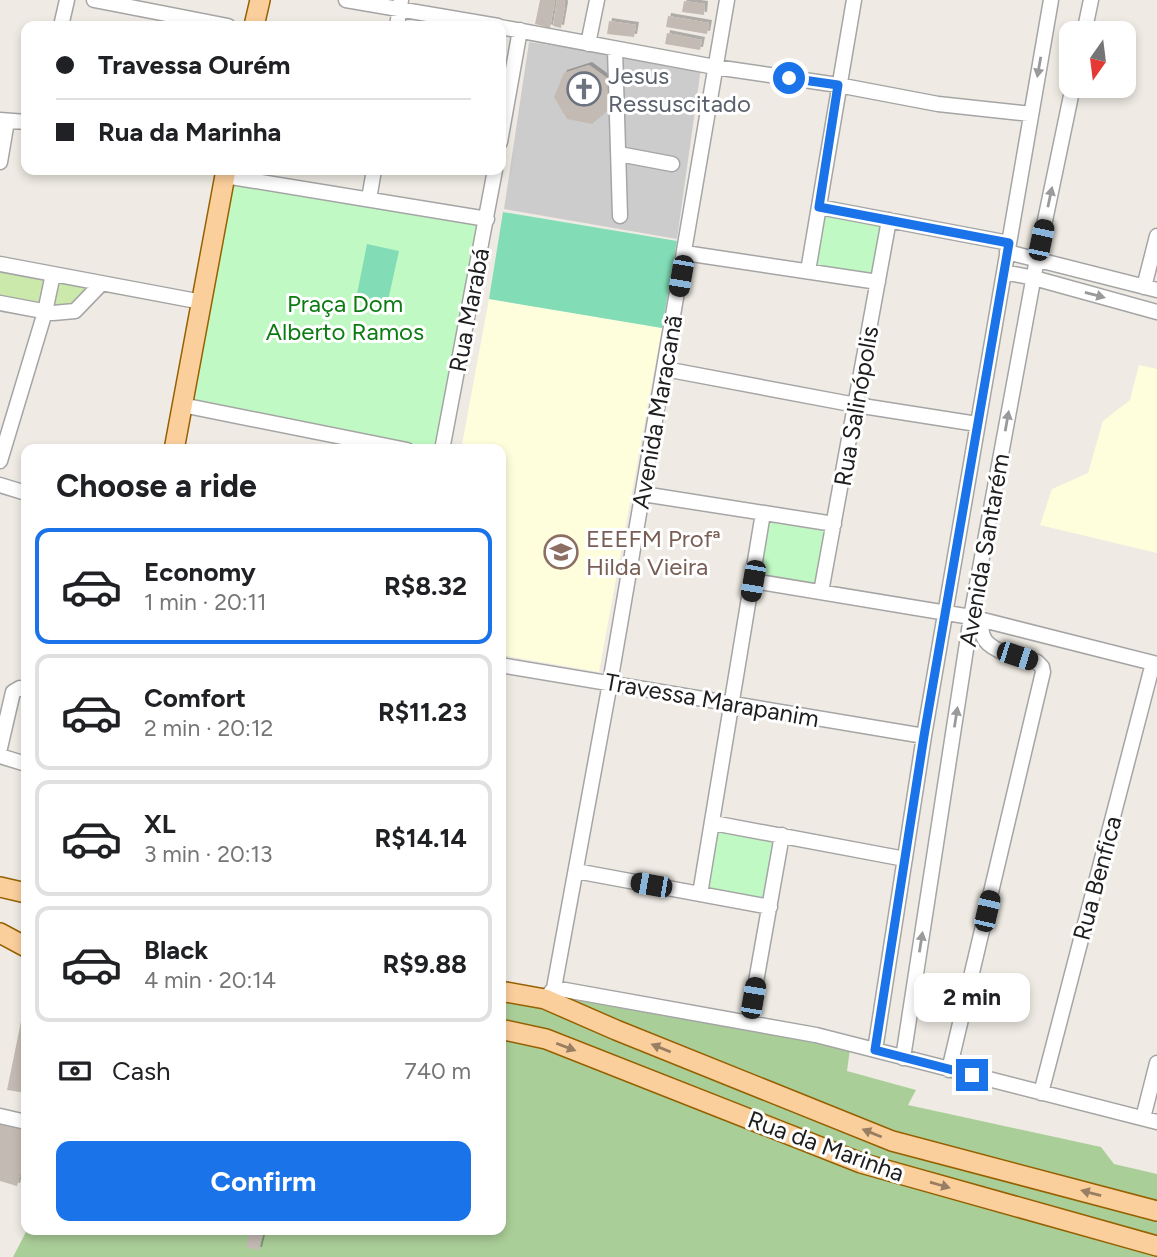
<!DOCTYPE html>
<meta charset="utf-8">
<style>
body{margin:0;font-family:Figtree,sans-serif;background:#f2f2f2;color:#202124;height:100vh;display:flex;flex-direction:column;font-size:26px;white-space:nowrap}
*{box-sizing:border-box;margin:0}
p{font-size:23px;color:#757577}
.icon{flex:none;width:38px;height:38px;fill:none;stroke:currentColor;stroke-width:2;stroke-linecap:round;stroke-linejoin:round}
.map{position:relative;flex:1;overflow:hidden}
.details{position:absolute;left:21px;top:444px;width:485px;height:791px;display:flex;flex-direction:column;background:#fff;border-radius:14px;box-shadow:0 4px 10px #0003}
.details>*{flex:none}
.top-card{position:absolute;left:21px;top:21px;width:485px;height:154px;border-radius:14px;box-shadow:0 4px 10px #0003;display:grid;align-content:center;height:154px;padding:0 35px;background:#fff}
.needle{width:46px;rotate:194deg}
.controls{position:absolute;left:1059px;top:21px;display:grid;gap:14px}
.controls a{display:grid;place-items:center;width:77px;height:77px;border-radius:14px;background:#fff;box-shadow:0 4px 10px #0003;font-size:35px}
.end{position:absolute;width:32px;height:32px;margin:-16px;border:9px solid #1a73e8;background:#fff;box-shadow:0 0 0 4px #fff}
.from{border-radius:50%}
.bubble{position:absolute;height:49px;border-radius:14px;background:#fff;box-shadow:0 4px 10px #0003;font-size:23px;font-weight:700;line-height:49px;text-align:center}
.car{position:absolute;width:21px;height:42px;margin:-21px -10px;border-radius:9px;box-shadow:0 0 5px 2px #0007;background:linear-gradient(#222 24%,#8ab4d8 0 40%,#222 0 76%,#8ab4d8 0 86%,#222 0)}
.top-card b{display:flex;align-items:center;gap:24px;height:66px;font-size:26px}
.top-card b+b{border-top:2px solid #e0e0e0}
.top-card i{width:18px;height:18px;background:#202124}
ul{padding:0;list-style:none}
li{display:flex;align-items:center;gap:21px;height:116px;margin:0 14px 10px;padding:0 21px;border:4px solid #e0e0e0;border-radius:14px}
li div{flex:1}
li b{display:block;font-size:26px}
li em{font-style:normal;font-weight:700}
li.selected{border-color:#1a73e8}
li>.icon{width:63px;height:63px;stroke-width:1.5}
h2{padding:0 35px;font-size:32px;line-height:84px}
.pay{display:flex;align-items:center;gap:18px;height:77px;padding:0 35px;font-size:26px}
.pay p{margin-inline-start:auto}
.cta{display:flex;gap:14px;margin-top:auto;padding:14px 35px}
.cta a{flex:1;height:80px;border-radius:14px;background:#1a73e8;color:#fff;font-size:28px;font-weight:700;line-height:80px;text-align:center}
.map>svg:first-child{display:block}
.education{fill:#fffedc}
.religious{fill:#ccc}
.grass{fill:#cbe9aa}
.forest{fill:#aace98}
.park{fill:#c0f9c3}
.pitch{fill:#82ddb7}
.building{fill:#c3bab3;filter:url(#shadow)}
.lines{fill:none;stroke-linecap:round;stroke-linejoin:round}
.minor-casing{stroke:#a5a5a5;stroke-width:17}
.major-casing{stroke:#966001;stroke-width:22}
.minor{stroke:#fff;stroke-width:14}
.major{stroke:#fbcf9c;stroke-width:19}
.oneway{fill:#9a9a9a}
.oneway2{fill:#987f63}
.route{stroke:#1a73e8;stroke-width:9}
.labels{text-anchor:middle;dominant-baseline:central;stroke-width:6;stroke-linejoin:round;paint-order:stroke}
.worship-label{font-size:24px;fill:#5b616d;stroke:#fff;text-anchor:start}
.park-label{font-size:24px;fill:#0c7b12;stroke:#fff}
.street-label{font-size:24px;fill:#1e1e1e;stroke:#fff}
.education-label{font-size:24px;fill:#785e54;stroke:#fff;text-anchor:start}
</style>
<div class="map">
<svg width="1157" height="1257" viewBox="0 0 1157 1257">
<defs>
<filter id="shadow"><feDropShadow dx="3" dy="-3" stdDeviation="0" flood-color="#0004"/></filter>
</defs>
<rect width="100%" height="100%" fill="#efebe4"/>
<path class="education" d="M489,299L662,328L599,672L501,655L500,450H461Z
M1139,365L1157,369V553L1040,525L1052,489L1088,473L1103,421L1130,400Z"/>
<path class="religious" d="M529,42L701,68L677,239L504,209Z"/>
<path class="grass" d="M0,264L101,284L75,311L0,303Z"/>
<path class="forest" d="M501,985L850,1049L847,1071L916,1090L908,1105L1101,1147L1114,1164L1157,1174V1257H13L27,1230H500Z"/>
<path class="park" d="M225,176L487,219L442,450H407L182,405Z
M819,207L889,220L878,282L808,271Z
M763,513L834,524L821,592L753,581Z
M713,823L782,835L770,907L700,894Z"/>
<path class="pitch" d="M503,212L677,241L662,328L489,299Z
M367,244L399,251L387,305L356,299Z"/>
<path class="building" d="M540,0H555L550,28L535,24Z
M557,0H564L565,5L561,28L553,26Z
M684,1L705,4L704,15L682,12Z
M668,16L709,23L707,34L666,27Z
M609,21L636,25L634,37L607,34Z
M667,33L702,40L700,50L665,44Z
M589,65L611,81L612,107L592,124L567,119L554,97L564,73Z
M25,1002H26V1093L7,1090Z
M0,1123L26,1130V1151L17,1186L0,1181Z
M250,1230H264L259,1250L246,1247Z"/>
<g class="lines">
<defs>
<path id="minor" d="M94,0L228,26
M346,0L498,26
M61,26L67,0
M397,26L401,0
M500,27L715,67L838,85L938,104L1031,114
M1084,33L1091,0
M588,44L597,0
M615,49L620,216
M0,120L26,122
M500,142L520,30
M619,154L672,164
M0,162L7,121
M225,176L487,219
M369,199L374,170
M819,207L1009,243
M1007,252L1157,290
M685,253L878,282
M0,264L202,302
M808,271L854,0
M1004,272L1034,278L1157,312
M1144,287L1157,236
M0,303L53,313L75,311L101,284
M665,369L856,405L977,424
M182,405L407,450
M442,450L495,170
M0,461L45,312L53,274
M0,485L26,493
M643,494L834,524
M753,581L971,617L1157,664
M821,592L889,220
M500,665L924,736
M0,748L13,692L20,688L26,690
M0,756L26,764
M713,823L905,859
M576,871L770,907
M700,894L763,513
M554,988L610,683L727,0
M550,993L554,988L816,1035L1157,1122
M749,1021L782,835
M875,1050L924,736L1051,0
M903,1058L971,617L1037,259L1073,86
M949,1070L1043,672L1042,667L1037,662C1022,657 989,653 983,636C981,631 981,624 980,619
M1041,1093L1153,663
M0,1116L26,1122
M1143,1118L1157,1063"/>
<path id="major" d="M254,26L260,0
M174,450L226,170
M0,887L26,893
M0,933L26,947
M500,991L545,999L616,1030L892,1141L1157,1211
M500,1029L546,1039L861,1163L1157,1246"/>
</defs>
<use href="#minor" class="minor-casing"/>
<use href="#major" class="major-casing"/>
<use href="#minor" class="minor"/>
<use href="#major" class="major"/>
</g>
<defs><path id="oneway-solid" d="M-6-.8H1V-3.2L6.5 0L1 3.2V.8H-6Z" transform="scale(1.75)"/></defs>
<g class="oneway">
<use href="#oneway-solid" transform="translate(1039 67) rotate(100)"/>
<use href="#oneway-solid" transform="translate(1050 197) rotate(-78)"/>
<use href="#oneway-solid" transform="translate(1095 295) rotate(15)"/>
<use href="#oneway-solid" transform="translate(1007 421) rotate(-80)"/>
<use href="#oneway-solid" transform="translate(956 717) rotate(-81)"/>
<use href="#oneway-solid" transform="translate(921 942) rotate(-81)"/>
</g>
<g class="oneway2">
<use href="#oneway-solid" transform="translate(566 1047) rotate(21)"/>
<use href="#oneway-solid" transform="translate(661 1048) rotate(-158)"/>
<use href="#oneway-solid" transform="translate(872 1133) rotate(-158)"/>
<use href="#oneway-solid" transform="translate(940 1185) rotate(16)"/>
<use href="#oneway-solid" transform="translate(1091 1193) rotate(-165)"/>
</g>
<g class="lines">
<path class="route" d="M789,78L838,85L819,207L1009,243L924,736L875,1050L972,1075"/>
</g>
<defs>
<symbol id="church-ring" viewBox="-11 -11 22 22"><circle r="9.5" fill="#fff" stroke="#6b7280" stroke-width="1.5"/><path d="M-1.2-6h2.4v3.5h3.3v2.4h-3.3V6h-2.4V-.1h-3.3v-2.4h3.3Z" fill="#6b7280"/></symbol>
<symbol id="school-ring" viewBox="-11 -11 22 22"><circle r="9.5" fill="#fff" stroke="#8d6e63" stroke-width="1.5"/><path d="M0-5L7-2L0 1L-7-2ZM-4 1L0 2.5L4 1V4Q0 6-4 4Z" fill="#8d6e63"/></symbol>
</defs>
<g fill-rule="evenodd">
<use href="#church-ring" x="565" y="70" width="38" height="38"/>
<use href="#school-ring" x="542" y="533" width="38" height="38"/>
</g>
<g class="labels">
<g class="worship-label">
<text x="608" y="75">Jesus<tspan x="608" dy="28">Ressuscitado</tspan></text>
</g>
<g class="park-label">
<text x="345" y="303">Praça Dom<tspan x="345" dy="28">Alberto Ramos</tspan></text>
</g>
<g class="street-label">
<text transform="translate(469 310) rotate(-79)">Rua Marabá</text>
<text transform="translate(856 406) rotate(-80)">Rua Salinópolis</text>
<text transform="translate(657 412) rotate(-80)">Avenida Maracanã</text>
<text transform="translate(984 550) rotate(-80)">Avenida Santarém</text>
<text transform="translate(712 700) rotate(10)">Travessa Marapanim</text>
<text transform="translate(1097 878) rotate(-75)">Rua Benfica</text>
<text transform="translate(826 1146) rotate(20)">Rua da Marinha</text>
</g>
<g class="education-label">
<text x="586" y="538">EEEFM Profª<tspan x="586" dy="28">Hilda Vieira</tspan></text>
</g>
</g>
</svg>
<div class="controls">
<a><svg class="needle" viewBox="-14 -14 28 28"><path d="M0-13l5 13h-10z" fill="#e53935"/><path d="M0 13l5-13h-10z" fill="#757577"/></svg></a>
</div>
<i class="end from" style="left:789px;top:78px"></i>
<i class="end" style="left:972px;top:1075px"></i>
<div class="bubble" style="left:914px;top:973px;width:116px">2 min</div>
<i class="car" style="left:1041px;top:240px;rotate:12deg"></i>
<i class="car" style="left:681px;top:276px;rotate:190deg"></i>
<i class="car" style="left:753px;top:581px;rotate:190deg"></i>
<i class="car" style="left:1017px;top:656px;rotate:108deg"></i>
<i class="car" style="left:651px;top:885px;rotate:280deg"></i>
<i class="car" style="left:987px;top:911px;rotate:13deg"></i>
<i class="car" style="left:753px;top:998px;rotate:10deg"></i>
<div class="top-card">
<b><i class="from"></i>Travessa Ourém</b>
<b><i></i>Rua da Marinha</b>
</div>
<section class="details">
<h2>Choose a ride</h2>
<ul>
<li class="selected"><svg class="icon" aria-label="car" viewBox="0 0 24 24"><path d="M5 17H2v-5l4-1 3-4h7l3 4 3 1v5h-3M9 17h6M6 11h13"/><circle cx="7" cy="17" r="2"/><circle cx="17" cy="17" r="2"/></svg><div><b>Economy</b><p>1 min · 20:11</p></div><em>R$8.32</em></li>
<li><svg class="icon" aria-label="car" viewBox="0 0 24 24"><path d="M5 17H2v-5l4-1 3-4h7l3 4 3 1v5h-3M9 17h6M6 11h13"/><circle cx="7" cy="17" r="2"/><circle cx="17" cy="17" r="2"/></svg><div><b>Comfort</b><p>2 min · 20:12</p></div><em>R$11.23</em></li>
<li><svg class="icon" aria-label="car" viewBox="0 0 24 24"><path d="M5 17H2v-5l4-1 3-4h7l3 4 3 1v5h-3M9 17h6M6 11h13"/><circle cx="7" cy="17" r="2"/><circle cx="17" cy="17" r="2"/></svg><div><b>XL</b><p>3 min · 20:13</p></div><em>R$14.14</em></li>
<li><svg class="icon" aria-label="car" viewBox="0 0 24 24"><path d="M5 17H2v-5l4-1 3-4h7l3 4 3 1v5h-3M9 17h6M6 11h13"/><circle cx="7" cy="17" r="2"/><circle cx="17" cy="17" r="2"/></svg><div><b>Black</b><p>4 min · 20:14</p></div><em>R$9.88</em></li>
</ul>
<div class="pay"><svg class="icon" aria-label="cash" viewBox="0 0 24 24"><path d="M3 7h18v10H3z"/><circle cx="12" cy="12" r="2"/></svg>Cash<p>740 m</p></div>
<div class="cta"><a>Confirm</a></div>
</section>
</div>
